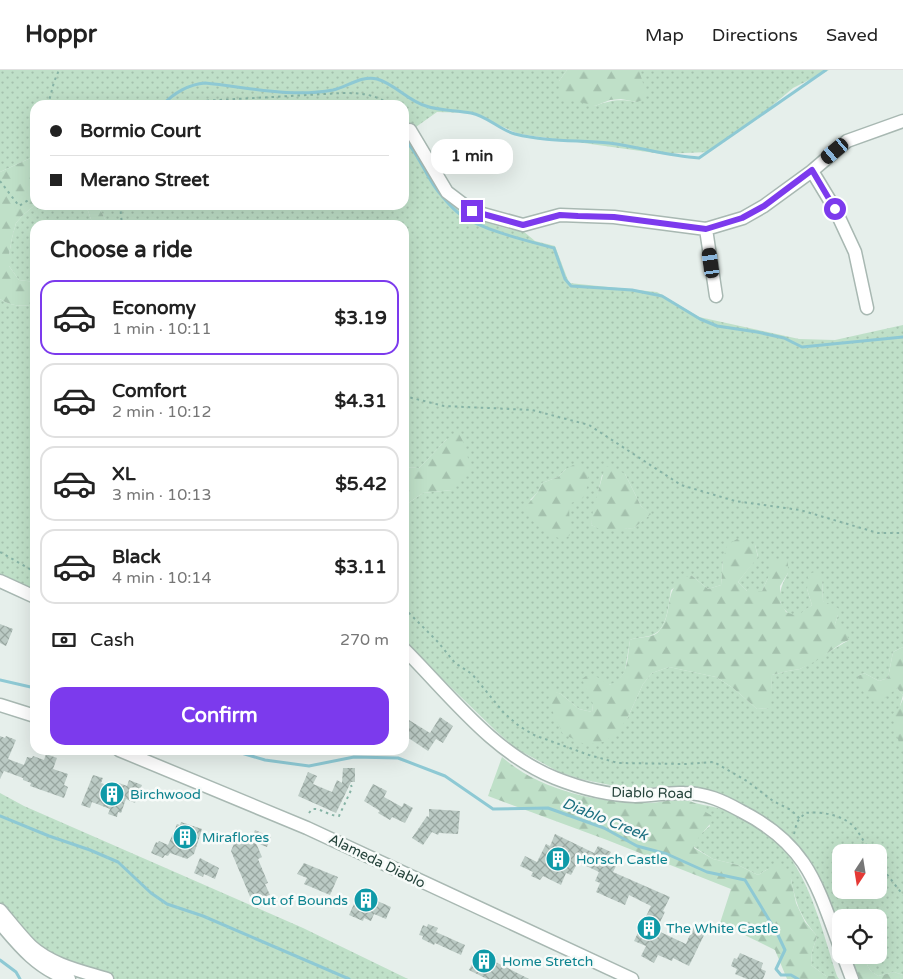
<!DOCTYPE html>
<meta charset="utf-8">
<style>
body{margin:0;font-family:"Varela Round",sans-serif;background:#f6f6f6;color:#222;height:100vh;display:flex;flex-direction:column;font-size:19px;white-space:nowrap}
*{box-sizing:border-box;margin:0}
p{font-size:16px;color:#767676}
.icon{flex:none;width:28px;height:28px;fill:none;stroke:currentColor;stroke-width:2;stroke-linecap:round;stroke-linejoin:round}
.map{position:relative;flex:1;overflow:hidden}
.side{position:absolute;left:30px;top:150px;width:379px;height:535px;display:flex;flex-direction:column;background:#fff;border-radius:15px;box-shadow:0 5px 20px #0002}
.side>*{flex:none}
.banner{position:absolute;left:30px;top:30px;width:379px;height:110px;border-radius:15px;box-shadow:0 5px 20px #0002;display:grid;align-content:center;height:110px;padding:0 20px;background:#fff}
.needle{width:32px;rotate:192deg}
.tools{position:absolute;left:832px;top:774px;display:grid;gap:10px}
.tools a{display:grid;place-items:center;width:55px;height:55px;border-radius:10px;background:#fff;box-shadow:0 5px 20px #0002;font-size:25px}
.end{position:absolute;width:22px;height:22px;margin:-11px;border:6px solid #7c3aed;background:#fff;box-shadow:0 0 0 2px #fff}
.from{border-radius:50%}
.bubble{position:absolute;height:35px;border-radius:15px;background:#fff;box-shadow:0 5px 20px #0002;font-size:16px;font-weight:800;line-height:35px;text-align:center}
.car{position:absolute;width:15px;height:30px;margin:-15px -8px;border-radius:6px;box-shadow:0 0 4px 1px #0007;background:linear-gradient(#222 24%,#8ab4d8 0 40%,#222 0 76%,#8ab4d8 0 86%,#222 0)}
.banner b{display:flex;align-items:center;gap:18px;height:48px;font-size:19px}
.banner b+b{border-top:1px solid #e0e0e0}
.banner i{width:12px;height:12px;background:#222}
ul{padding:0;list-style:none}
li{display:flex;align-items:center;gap:15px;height:75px;margin:0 10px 8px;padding:0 10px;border:2px solid #e0e0e0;border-radius:15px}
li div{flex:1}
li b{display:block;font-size:19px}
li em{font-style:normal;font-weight:800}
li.on{border-color:#7c3aed}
li>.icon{width:45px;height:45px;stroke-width:1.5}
h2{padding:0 20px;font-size:22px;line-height:60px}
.pay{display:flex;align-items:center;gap:12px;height:55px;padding:0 20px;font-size:19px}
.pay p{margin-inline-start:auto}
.cta{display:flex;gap:10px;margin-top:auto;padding:10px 20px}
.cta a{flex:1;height:58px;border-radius:15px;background:#7c3aed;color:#fff;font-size:20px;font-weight:800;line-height:58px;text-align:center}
header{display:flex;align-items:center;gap:30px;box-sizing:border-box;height:70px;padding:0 25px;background:#fff;border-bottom:1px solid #e0e0e0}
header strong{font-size:24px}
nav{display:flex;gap:28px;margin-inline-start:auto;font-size:18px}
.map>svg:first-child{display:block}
.grass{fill:url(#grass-dots);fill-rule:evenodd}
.forest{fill:url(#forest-firs)}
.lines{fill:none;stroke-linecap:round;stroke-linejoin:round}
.stream{stroke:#8ec9d4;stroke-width:3}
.building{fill:url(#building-cross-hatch)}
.minor-casing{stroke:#a8b8b2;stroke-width:15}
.path{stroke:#86b3a5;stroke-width:2;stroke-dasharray:2.5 4;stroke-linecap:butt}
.minor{stroke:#fff;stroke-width:12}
.route{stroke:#7c3aed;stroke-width:6}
.labels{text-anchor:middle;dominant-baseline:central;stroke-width:5;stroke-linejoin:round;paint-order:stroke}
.street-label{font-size:14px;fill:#24423a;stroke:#f7fbf9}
.culture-label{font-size:14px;fill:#0d838f;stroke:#f7fbf9;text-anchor:start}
.water-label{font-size:15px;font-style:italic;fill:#1c6f80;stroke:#f7fbf9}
</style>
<header>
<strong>Hoppr</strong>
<nav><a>Map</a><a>Directions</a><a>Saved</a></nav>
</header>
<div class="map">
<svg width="903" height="909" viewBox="0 0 903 909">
<defs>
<pattern id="grass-dots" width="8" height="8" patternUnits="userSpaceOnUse" patternTransform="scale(1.25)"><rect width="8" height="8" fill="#bfe0c8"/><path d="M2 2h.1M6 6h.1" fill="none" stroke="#a4c1ad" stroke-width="1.8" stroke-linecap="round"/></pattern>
<pattern id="forest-firs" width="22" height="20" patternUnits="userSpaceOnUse" patternTransform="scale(1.25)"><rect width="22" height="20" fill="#bfe0c8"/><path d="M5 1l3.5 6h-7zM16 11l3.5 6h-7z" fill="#a4c1ad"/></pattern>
<pattern id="building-cross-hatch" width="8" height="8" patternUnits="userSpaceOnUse" patternTransform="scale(1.25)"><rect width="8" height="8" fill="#bbcac4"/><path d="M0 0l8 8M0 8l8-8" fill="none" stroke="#98a6a0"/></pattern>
</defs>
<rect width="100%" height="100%" fill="#e6efeb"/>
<path class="grass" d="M0,0H567L559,11L595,36C611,30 620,29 637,32L639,0H829L793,18L754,51L708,82L662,84L519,64L471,43L437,42L406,64L447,128L471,148L512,160L523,161L535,171L555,176L569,213L657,222L699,247L799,269L835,270L903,255V577L893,582L888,608L879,611L864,603L858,606L897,618L903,625L900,636L901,680L903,681V905L894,902L878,906L870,900L862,885H879V848H845L842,846L837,850L822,812L808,787L788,765L758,744L721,724L701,718L673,716L648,718L615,716L580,709L559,702L515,678L496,661L431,598L404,569V436L423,423L452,420L447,369L419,398L404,397V155H108L98,135H404V35H35V86L0,102ZM566,399L568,445L530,430L537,423L542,413L558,407ZM625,404L641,436L650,444L634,458L604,460L591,455L602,405ZM755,475L758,486L738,512L747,521H762L768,508L788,503C782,514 774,531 786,541C788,544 794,545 797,547L812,535L807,519L822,510L823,531L838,545L835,554L849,570L800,599L788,601L772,605L770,638L757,639L733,618L716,607L669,597L652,603L643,614L627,649L563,664L551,621L561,624L579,639L592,642L593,634L609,615L618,612L625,601L630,570C636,567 642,568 649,566C668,562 668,536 671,520L691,505L708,519L721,515L723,490ZM841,782H879V820H841Z
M35,135H81L87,138L93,155H35V212L19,210L9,196V185L12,168L16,153L23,145Z
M0,229C10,236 23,237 35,234V521L0,504Z
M0,723L24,736L303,858L408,909H90L48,896L0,849Z
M695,733C706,736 719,737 729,742C747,750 770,763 783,778C812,813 823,864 837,906H826L811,895L812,882L817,866C800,846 796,834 791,809L768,799L758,805L738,795L713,789L694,777L697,767L710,756L703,741Z"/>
<path class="forest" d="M567,0H639L643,13L645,29L637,32L621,29L610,30L595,36L559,27V11Z
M35,86V135L23,145L16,153L12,168L9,185V196L19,210L35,212V234C23,237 10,236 0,229V102Z
M81,135H98L108,155H93L87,138Z
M459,364L465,375L470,397L463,409L452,420L423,423L404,436V397L419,398L447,369Z
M573,395L582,396L589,401L587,417L583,428L569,434L570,465L563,470C547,463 531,455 525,438L537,423L542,413L558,407L566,399Z
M611,396L625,404L641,436L651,444L634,458L604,461L591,455L593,440L605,397Z
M737,469L755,475L758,487L738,512L747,521H762L768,508L770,488L788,490V503L780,516V532L786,542L797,546L812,535L807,519L808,504L818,501L822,510L823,531L838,538V545L835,554L844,558L849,570L842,573L816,591L800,599L788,601L772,605L771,638L757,639L733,618L716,607L669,597L652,603L643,614L627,649L614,665L603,672L586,675L563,664L548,631L551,620L561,624L579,639L592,642L593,634L582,609L586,606L597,607L609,615C629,608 627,589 630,570C639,566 653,569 659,561C676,541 660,516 691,505L708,519L721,515L723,490L727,475Z
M903,577V625L897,618L881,631L865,625L860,615L858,606L864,603L879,611L888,608L893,582Z
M903,629V681H901L892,645L900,636Z
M502,687C539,720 597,733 646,733C660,733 682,726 695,733C699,735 701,739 704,741C707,743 711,745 714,747C709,759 697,764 694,778L713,789L738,795L758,805L768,799L783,794L791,809L796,833L805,852L817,866L812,882L811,895L826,906H837L839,909H787L775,880L720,853L731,819L607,770L488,726Z
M850,885H862L870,900L878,906L894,902L903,905V909H859Z"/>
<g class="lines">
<path class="stream" d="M163,35C173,23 190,14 205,13C247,17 291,28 333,20C347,17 362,5 377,9C395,14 408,31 426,36C440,41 456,40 471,43C487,46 500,60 515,64C547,72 577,70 609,73C640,77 667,86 699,88L826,0
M404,69C419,82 427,111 442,126C447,132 454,140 461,145C482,160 528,171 554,178L565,209L571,216L632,220L662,226L700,249L717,256L757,262L784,268L802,277L903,267
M0,610L35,618
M221,680L238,682L265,690L309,696L354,687L398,688L445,706L493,739L548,738L604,758L637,776L667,784L707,802L745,810L777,863L785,880L776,899L781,905H791L798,909
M0,746L49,766L90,780L118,792L151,823L167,834L203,846L349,909
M0,890L16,902L20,909"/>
</g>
<path class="building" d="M0,554L13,559L6,576L0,573Z
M404,647L430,663L440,647L453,656L443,673L436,669L428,681L404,665Z
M0,666L5,668L6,666L16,670L8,689L24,695L27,687L32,688L33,686L44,690L46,684L57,688L53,699L68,704L64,715L68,717L64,728L30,716L31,713L23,710V708L4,701L0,709Z
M343,698H355V712H351L336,743L298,726L308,702L317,706L313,714L332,722L337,710L342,713Z
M93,705L103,708L101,713L117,719L119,713L127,716L129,710L142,715L135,733L126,729L121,743L118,742L117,747L108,744L110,739L92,732L90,738L81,735Z
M373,714L387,721L384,727L402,737L404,733L413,738L405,753L392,747L390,750L378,743L380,741L364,731Z
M429,739L460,741L458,764L439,763L438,765L432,762L423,775L412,768L427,746L429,747Z
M181,752L202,759L194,784L187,789L170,783L168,786L165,785L163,788L151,783L156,772L158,773L159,771L168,775L177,754L180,755Z
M255,760L271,767L267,777L256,773L262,787L258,789L268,813L265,814L270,825L255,831L254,827L251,829L231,781L237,766L250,772Z
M555,764L594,783L598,776L611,782L606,791L616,796L613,802L670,827L663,841L665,842L656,860L686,874L694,855L706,861L689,896L673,888L672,891L658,885L654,893L641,886L646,876L634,871L651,836L629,825L625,835L596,822L600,813L595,811L599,802L578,792L571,805L566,803L561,815L543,806L540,810L531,806L533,802L520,796L525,786L537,792L546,774L550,776Z
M200,788L219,798L215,809L204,804L203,807L194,803Z
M304,793L338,807L330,825L304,814L307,808L297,804Z
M359,823L391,837L386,849L374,844L371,851L364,848L363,851L349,845Z
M428,854L438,858L436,862L465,875L461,885L435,873L434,875L422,869L423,866L419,865L423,855L427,857Z
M478,883L529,909H487L469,900Z
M740,883L763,893L761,899L766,901L763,909H747L735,904L737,899L731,896L734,888L737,889Z"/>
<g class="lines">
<defs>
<path id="minor" d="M410,60L447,122L472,141L523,155L560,145L614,147L706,159L743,148L764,136L812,101L847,71L903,51
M812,101L835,139L855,182L867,238
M706,159L716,226
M0,511L35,527
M404,579C450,625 493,683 555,708C580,718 608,725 635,726C652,726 668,722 684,723C706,723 723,731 741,741C808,775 817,815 841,880
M0,635L35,646
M119,680L307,758L632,909
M0,840C10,852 20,865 31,876C52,895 81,901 107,909
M0,853C19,876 39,900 69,909
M843,885L852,909"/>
</defs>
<use href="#minor" class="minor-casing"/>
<path class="path" d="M48,35L54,12L59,0
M181,35L201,31L343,23C360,23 376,24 390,35
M0,111L19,136L35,126
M120,135L122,155
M404,326L444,336L532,340L589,355L681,415L735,431L800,440L878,463H903
M0,482L35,502
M404,538L438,572L455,593L472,604L504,643L519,656L534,665L589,685L618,693L685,694L714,692L747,711L773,731L791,740L800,749
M309,743L312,739C322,738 328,746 339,746L352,718L351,715
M794,764L797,752L805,743C821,741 844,745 855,758C861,765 865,775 871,782
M879,794L903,825"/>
<use href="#minor" class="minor"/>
</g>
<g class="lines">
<path class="route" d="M472,141L523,155L560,145L578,146L614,147L706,159L742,148L764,136L812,100L835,139"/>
</g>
<defs>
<symbol id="building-disc" viewBox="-11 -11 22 22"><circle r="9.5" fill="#0f9aa8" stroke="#f7fbf9"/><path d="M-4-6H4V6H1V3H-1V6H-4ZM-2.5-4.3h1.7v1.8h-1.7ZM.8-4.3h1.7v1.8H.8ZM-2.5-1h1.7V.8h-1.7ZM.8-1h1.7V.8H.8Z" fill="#fff"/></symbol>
</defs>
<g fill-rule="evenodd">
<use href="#building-disc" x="98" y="710" width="28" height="28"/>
<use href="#building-disc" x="171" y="753" width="28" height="28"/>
<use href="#building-disc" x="544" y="775" width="28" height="28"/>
<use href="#building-disc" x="352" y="816" width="28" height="28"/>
<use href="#building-disc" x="635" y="844" width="28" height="28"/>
<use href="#building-disc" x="470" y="877" width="28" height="28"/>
</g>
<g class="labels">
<g class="street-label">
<text transform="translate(652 723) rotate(1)">Diablo Road</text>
<text transform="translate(377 791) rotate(26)">Alameda Diablo</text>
</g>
<g class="culture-label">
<text x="130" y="724">Birchwood</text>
<text x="202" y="767">Miraflores</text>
<text x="576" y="789">Horsch Castle</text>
<text x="348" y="830" text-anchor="end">Out of Bounds</text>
<text x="666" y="858">The White Castle</text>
<text x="502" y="891">Home Stretch</text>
</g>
<g class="water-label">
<text transform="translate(605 749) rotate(22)">Diablo Creek</text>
</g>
</g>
</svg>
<div class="tools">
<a><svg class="needle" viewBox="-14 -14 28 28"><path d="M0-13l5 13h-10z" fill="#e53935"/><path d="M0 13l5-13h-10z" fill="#767676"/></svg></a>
<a><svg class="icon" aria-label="locate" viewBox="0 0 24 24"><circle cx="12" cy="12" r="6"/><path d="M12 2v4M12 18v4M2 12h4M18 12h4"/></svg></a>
</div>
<i class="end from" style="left:835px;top:139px"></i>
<i class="end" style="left:472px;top:141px"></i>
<div class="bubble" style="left:431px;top:69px;width:82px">1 min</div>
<i class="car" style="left:835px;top:81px;rotate:230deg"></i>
<i class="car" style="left:711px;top:193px;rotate:352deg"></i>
<div class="banner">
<b><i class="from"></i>Bormio Court</b>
<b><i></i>Merano Street</b>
</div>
<section class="side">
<h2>Choose a ride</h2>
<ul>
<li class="on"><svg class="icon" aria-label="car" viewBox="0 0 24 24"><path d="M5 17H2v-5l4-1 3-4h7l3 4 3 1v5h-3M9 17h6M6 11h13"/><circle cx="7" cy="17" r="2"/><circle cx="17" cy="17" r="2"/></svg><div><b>Economy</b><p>1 min · 10:11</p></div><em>$3.19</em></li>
<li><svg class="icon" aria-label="car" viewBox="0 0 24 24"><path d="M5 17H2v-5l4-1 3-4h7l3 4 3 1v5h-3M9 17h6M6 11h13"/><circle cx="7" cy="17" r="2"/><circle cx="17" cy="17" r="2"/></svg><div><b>Comfort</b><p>2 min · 10:12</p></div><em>$4.31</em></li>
<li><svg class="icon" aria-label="car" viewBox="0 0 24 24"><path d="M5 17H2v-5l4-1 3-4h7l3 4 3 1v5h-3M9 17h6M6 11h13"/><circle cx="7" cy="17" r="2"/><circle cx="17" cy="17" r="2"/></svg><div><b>XL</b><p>3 min · 10:13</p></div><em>$5.42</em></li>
<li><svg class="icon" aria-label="car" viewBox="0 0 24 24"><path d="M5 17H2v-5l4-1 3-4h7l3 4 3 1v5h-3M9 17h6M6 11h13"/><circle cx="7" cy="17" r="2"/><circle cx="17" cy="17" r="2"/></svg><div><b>Black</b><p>4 min · 10:14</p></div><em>$3.11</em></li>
</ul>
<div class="pay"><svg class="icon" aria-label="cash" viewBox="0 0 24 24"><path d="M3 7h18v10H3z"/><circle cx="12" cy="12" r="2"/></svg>Cash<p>270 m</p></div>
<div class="cta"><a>Confirm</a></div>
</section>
</div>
